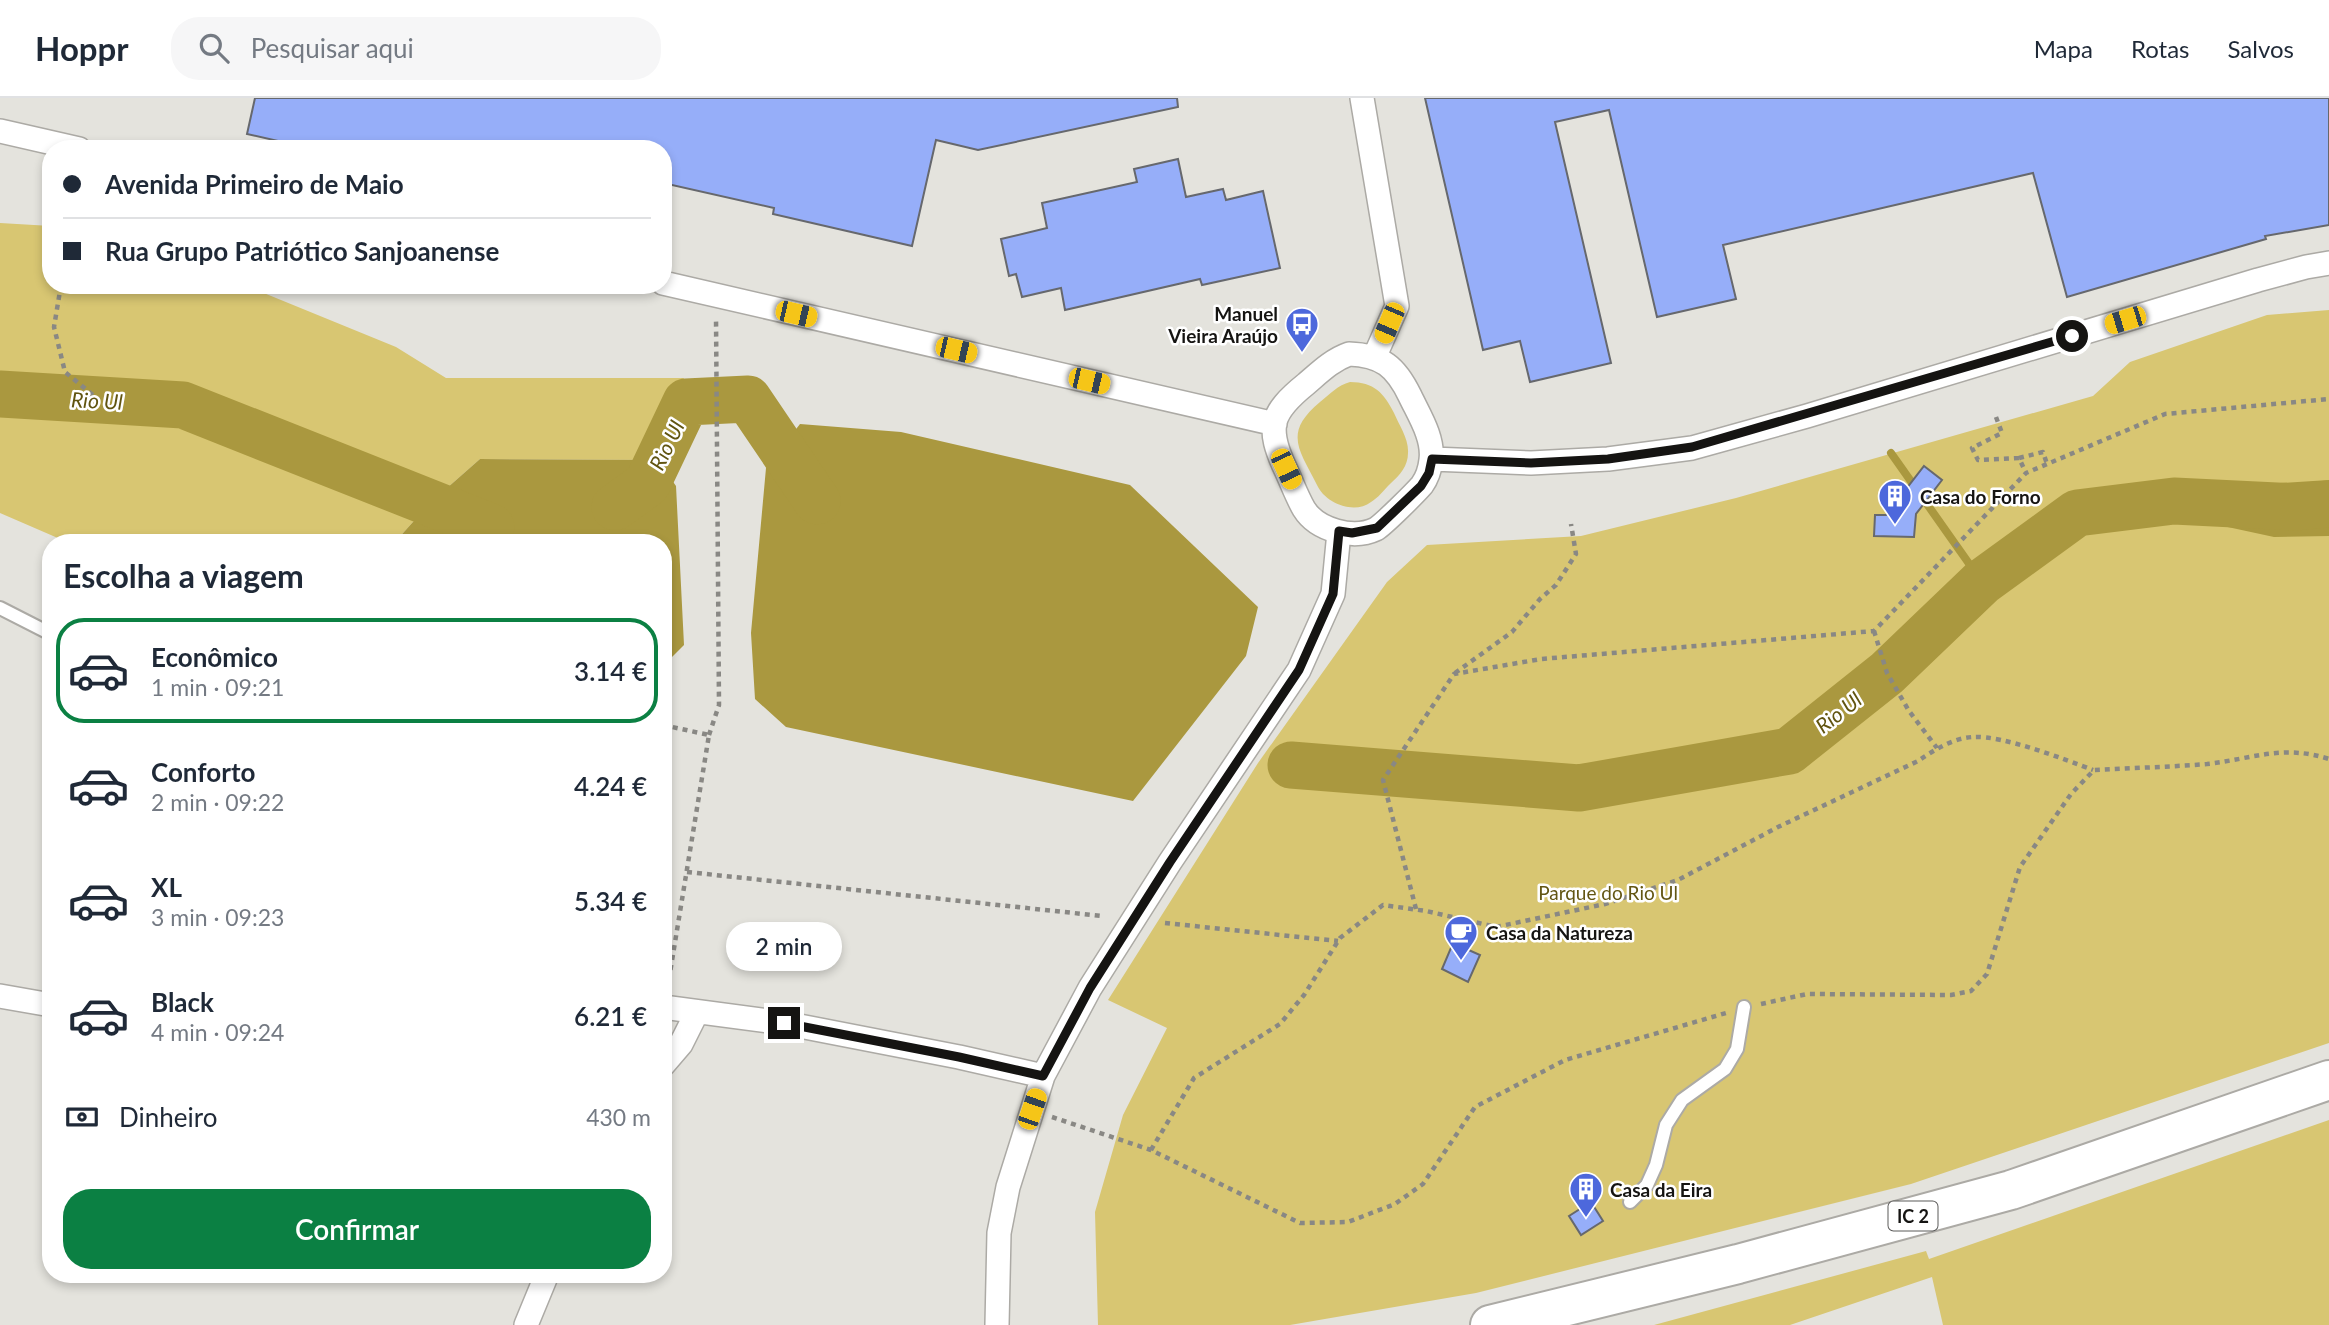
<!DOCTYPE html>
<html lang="pt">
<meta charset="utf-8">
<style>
body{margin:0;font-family:Lato,sans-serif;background:#f6f6f7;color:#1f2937;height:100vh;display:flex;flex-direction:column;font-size:26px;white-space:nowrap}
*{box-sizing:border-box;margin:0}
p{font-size:23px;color:#747a83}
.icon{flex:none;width:38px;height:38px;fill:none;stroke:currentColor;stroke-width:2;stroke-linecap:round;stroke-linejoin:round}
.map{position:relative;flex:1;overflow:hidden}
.sheet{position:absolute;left:42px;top:436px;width:630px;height:749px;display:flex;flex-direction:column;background:#fff;border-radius:28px;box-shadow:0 4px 10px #0003}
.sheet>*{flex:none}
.top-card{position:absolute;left:42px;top:42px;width:630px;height:154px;border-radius:28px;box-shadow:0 4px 10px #0003;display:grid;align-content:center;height:154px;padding:0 21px;background:#fff}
.end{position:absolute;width:32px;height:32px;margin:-16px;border:9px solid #151412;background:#fff;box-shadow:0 0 0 4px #fff}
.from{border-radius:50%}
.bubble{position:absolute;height:49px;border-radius:24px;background:#fff;box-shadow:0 4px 10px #0003;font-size:23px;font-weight:600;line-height:49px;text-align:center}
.car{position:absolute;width:21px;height:42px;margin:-21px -10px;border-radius:9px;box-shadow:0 0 5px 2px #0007;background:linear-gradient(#f5c518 24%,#345 0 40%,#f5c518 0 76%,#345 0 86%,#f5c518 0)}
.top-card b{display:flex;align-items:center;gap:24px;height:66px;font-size:26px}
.top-card b+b{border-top:2px solid #e0e1e3}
.top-card i{width:18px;height:18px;background:#1f2937}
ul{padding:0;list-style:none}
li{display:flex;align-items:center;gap:21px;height:105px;margin:0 14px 10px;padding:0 7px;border:4px solid transparent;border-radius:28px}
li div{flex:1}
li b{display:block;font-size:26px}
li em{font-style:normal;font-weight:600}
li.selected{border-color:#0b8043}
li>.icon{width:63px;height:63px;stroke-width:1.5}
h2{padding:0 21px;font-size:32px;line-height:84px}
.pay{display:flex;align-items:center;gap:18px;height:77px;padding:0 21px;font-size:26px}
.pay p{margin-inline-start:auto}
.primary-button{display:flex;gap:14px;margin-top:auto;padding:14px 21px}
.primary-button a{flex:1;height:80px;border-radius:28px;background:#0b8043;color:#fff;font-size:28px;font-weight:600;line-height:80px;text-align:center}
header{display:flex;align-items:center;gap:42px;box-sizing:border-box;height:98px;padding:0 35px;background:#fff;border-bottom:2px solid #e0e1e3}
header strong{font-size:33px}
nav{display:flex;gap:38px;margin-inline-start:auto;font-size:24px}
.search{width:490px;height:63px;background:#f6f6f7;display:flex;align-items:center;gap:18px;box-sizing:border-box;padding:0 24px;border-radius:28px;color:#747a83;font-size:26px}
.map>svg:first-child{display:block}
.green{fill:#d8c672}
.water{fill:#aa983f}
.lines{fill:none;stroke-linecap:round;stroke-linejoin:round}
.stream{stroke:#aa983f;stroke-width:8}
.river{stroke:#aa983f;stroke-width:47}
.building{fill:#96aef9;stroke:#66686d;stroke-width:2}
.service-casing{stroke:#acaaa5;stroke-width:16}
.minor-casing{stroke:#acaaa5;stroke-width:26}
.trunk-casing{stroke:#acaaa5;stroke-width:42}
.path{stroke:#898884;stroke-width:4.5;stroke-dasharray:5 5;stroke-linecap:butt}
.service{stroke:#fff;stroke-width:12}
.minor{stroke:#fff;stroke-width:23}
.trunk{stroke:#fff;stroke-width:38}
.route{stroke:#151412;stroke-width:9}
.labels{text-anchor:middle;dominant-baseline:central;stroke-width:5;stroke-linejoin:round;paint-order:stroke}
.shield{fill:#fff;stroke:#5b5a59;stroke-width:2}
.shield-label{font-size:18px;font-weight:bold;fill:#151412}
.poi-label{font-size:19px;font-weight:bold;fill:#151412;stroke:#fff;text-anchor:start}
.park-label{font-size:19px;fill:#635613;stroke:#fff}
.water-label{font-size:21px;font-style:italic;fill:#615410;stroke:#fff}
</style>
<header>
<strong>Hoppr</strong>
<div class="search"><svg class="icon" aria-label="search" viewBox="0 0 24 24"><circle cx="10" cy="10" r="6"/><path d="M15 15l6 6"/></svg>Pesquisar aqui</div>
<nav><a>Mapa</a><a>Rotas</a><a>Salvos</a></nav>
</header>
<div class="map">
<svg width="2329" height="1227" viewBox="0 0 2329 1227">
<rect width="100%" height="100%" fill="#e4e3dd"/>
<path class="green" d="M0,125L51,128V187H244L396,249L446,280H684L653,362L480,361L430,405L395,444H67L0,415Z
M2329,212V945L1911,1086L1476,1195L1290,1227H1098L1095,1114L1123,1017L1167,930L1108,902L1258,665L1387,484L1427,447L1581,438L1736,400L2093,298L2130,264L2267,217Z
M1350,284C1374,284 1384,295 1394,315C1399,327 1409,341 1408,355C1408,368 1400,377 1390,386C1384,392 1378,400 1371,404C1354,417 1325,405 1317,387C1299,351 1283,335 1320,304C1330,296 1338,287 1350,284Z
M2329,1022V1227H1943L1932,1179L1790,1227H1654L1926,1153L1929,1161Z"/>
<path class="water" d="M800,326L901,334L1130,387L1258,509L1246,558L1133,703L786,629L755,601L751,535L766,370Z
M480,361L658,362L676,388L684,547L663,568V444H395L430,405Z
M2329,382V438L2274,439L2186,420L2174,403L2216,389Z"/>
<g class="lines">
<path class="stream" d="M1891,355L1982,484"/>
<path class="river" d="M0,296L183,307L491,429
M615,409L647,386L686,304L748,301L817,403
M1291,667L1579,690L1789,653L1887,575L1982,484L2077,415L2174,403L2295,409L2329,406"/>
</g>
<path class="building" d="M255,0H1177L1178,9L978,52L936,42L912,148L773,116L774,110L663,85V51H313L247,36Z
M1425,0H2329V127L2265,138L2266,141L2067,199L2033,75L1723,147L1736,201L1657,219L1609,12L1555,24L1611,265L1530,284L1520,243L1483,252Z
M1178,61L1186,99L1223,91L1226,102L1263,93L1280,170L1202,187L1200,181L1065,212L1061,190L1022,199L1016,176L1009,178L1001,141L1047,130L1042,105L1137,84L1134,71Z
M1924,368L1942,382L1916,416L1914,439L1874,438L1875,417H1886Z
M1453,845L1480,857L1468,884L1442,871Z
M1591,1104L1603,1123L1581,1137L1569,1118Z"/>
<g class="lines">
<defs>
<path id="service" d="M0,510L51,536
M1630,1104L1647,1087L1656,1067L1666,1027L1682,1002L1725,971L1737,951L1744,909"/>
<path id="minor" d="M1362,0L1397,208L1374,260
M0,33L79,51
M663,185L1275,326
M1349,256C1382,257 1396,269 1410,298C1419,317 1434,340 1431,362C1430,371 1427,380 1422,387C1415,395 1384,426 1376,431C1353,442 1317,432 1304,411C1297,399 1292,385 1286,372C1266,330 1270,315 1306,286C1320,274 1332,262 1349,256Z
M1432,361L1531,365L1608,361L1692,350L1807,318L2258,182L2306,169L2329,165
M0,898L51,907
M663,909L784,925L959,959L1043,978
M663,967L681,946L697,914
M526,1227L547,1176
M997,1227L999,1135L1008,1089L1043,978L1090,890L1170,764L1299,572L1333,496L1339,434"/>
<path id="trunk" d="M1490,1227L1738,1166L2011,1092L2329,982"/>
</defs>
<use href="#service" class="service-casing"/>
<use href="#minor" class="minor-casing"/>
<use href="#trunk" class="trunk-casing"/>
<path class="path" d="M61,187L54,229L65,274L99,302
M1996,319L2002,335L1972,350L1978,362L2019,360L2026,375
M2019,360L2043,354L2047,366
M1874,533L1887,575L1909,613L1937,650
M1455,575L1512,534L1540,501L1556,487L1576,456L1571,426
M663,627L709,637L668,887
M709,637L719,607L716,219
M687,774L1102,818
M1416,811L1383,682L1454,576L1541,561L1874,533L2026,375L2165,316L2329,301
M1165,825L1338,843
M1761,906L1807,896L1951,897L1971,893L1987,876L2020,769L2071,696L2094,672C2131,670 2169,669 2207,666C2252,661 2283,646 2329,661
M1052,1019L1151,1052L1300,1125L1348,1124L1395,1106L1423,1086L1475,1009L1565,962L1726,915
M1151,1052L1194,980L1280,926L1304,897L1340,840L1383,807L1426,813L1496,829L1605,806L1678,782L1778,729L1918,663C1934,652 1953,640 1973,639C2002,637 2064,661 2093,672"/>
<use href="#service" class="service"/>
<use href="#minor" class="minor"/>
<use href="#trunk" class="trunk"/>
</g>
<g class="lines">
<path class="route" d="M784,925L959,959L1043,978L1090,890L1170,764L1299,572L1333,496L1339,433L1352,435L1377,430L1421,388L1429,375L1432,361L1531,365L1608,361L1692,349L2072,238"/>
</g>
<defs>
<symbol id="bus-pin" viewBox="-11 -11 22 30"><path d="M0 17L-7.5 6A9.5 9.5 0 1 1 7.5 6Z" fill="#4d68dc" stroke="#fff"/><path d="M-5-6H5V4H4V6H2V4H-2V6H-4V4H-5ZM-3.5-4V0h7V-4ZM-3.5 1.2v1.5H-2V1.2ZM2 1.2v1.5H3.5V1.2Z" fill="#fff"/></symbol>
<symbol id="building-pin" viewBox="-11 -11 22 30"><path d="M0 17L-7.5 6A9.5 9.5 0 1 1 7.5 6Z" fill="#4d68dc" stroke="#fff"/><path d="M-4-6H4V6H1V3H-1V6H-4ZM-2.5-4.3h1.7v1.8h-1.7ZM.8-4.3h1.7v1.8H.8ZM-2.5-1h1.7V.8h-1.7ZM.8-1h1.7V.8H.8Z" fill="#fff"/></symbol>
<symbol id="cafe-pin" viewBox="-11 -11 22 30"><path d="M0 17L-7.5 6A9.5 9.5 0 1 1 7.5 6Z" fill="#4d68dc" stroke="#fff"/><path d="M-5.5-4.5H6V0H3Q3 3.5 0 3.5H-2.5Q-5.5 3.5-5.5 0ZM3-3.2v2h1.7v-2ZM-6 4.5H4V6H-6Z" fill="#fff"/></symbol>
</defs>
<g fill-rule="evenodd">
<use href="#bus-pin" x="1283" y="207" width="38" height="52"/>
<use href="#building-pin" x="1876" y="379" width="38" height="52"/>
<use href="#cafe-pin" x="1442" y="815" width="38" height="52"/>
<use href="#building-pin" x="1567" y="1072" width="38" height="52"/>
</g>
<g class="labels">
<rect class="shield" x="1888.5" y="1103.5" width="49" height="29" rx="5"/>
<g class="shield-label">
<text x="1913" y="1118">IC 2</text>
</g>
<g class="poi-label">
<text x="1278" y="215" text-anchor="end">Manuel<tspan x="1278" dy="22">Vieira Araújo</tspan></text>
<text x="1920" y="398">Casa do Forno</text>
<text x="1486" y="834">Casa da Natureza</text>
<text x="1610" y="1091">Casa da Eira</text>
</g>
<g class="park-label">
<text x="1608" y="794">Parque do Rio Ul</text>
</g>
<g class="water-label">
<text transform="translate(97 302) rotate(3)">Rio Ul</text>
<text transform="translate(666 347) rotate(-64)">Rio Ul</text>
<text transform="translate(1838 614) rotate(-38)">Rio Ul</text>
</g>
</g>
</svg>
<i class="end from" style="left:2072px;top:238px"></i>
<i class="end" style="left:784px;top:925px"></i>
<div class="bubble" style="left:726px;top:824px;width:116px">2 min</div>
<i class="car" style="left:796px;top:216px;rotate:103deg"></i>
<i class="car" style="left:2125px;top:222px;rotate:253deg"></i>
<i class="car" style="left:1389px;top:225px;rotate:203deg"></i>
<i class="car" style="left:956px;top:252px;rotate:103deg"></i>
<i class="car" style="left:1089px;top:283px;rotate:103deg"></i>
<i class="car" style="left:1286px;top:371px;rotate:155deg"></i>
<i class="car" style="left:1032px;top:1011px;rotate:19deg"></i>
<div class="top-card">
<b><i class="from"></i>Avenida Primeiro de Maio</b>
<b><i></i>Rua Grupo Patriótico Sanjoanense</b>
</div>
<section class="sheet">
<h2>Escolha a viagem</h2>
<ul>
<li class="selected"><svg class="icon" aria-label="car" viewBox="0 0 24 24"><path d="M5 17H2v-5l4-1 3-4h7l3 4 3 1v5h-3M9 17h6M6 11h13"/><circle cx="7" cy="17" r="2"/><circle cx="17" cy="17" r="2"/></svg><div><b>Econômico</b><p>1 min · 09:21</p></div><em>3.14 €</em></li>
<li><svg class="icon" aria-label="car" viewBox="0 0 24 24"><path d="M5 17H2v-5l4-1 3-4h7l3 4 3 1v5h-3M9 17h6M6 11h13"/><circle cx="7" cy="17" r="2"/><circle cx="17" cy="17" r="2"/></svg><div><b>Conforto</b><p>2 min · 09:22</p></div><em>4.24 €</em></li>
<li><svg class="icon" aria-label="car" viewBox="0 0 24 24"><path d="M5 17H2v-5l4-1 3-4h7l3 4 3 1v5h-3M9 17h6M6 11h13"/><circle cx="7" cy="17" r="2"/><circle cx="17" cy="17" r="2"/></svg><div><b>XL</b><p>3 min · 09:23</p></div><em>5.34 €</em></li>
<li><svg class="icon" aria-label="car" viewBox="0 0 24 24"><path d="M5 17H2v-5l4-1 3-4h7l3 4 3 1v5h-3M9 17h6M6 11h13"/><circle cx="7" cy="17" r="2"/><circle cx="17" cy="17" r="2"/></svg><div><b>Black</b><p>4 min · 09:24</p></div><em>6.21 €</em></li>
</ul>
<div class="pay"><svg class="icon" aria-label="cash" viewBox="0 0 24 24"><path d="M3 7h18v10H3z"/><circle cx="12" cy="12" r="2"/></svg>Dinheiro<p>430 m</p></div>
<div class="primary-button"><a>Confirmar</a></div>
</section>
</div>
